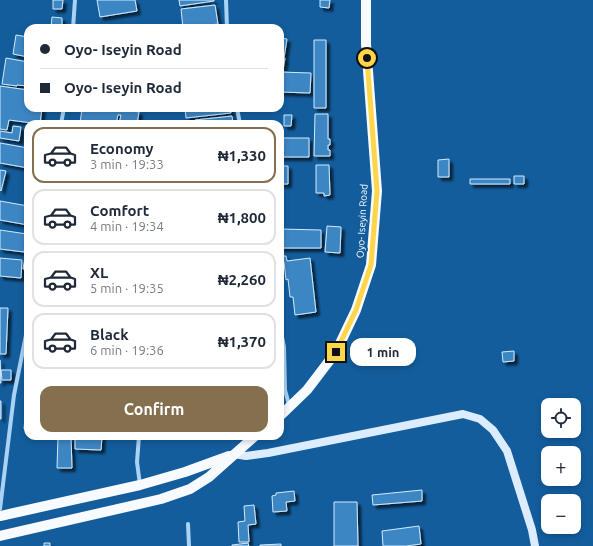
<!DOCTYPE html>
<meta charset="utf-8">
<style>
body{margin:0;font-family:Ubuntu,sans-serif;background:#f2f2f3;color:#1f2937;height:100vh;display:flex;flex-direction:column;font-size:15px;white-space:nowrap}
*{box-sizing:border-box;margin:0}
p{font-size:13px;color:#747a83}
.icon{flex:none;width:22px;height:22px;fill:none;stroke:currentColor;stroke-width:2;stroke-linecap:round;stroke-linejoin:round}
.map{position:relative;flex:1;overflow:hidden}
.sheet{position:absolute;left:24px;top:120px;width:260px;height:320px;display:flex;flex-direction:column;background:#fff;border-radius:12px;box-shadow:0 2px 6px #0003}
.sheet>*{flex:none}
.hud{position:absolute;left:24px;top:24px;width:260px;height:88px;border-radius:12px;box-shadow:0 2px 6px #0003;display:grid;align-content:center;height:88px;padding:0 16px;background:#fff}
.controls{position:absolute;left:541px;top:398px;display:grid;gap:8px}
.controls a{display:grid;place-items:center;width:40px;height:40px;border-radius:8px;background:#fff;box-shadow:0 2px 6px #0003;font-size:20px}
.end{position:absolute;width:18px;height:18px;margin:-9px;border:5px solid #ffd54a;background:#111;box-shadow:0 0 0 2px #111}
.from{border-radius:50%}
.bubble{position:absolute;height:28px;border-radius:12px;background:#fff;box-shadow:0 2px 6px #0003;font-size:13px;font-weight:600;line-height:28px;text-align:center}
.hud b{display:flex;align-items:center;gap:14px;height:38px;font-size:15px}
.hud b+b{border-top:1px solid #e0e1e3}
.hud i{width:10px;height:10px;background:#1f2937}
ul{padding:7px 0 0;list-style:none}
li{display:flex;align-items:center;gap:12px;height:56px;margin:0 8px 6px;padding:0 8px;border:2px solid #e0e1e3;border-radius:12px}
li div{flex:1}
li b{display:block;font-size:15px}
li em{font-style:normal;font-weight:600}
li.selected{border-color:#84704f}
li>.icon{width:36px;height:36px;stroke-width:1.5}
.button{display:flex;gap:8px;margin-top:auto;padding:8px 16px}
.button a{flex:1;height:46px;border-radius:12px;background:#84704f;color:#fff;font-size:16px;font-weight:600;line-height:46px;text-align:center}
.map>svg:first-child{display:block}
.building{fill:#3d86c4;stroke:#d2eafd;filter:url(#shadow)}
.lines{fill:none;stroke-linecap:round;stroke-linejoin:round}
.street{stroke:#aad2f4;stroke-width:4}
.secondary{stroke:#daecfd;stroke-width:8}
.primary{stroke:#f7fbff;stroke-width:10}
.route{stroke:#ffd54a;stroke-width:5}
.labels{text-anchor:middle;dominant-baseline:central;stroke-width:4;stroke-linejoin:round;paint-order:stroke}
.street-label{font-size:10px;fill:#fff;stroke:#135d9d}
</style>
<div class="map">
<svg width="593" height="546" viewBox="0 0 593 546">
<defs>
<filter id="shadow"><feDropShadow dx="3.5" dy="3.5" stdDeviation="1" flood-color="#0009"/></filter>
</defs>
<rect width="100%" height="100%" fill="#135d9d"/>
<path class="building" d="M53,0H63L62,9H53Z
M97,0H135L137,11L100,17Z
M179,0H214V1L180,6Z
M320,0H330L329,8L320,7Z
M215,5L218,24L183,28L181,9Z
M52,17L62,18V28H51Z
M16,35L28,37V57L13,54Z
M280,38L287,39L284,58L280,57Z
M314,40H326V108H314Z
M6,58L28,62V86L17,85V86L2,84Z
M280,58H285L283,70L280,69Z
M280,72L311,73L310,93L280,92Z
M0,86L28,90V108H42L40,124L9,120L7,130L0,129Z
M82,108H114L139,112L137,124H119L121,115H118L116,124H80Z
M185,108H230L231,113L186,118Z
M315,114H328V139H330V145H328V150H330V156H314Z
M284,115H292L291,126H284Z
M232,116L233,124H195V120Z
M13,126L21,127L19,141L0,138V131L12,133Z
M280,138H309V157H280Z
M0,143L28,148V168L0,163Z
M449,159V177H438V160Z
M316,165H329L330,195L324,196V193H316Z
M280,166H288V184H280Z
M0,170L6,171L1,191L0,190Z
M514,176H524V184H514Z
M470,179H510V184H470Z
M0,201L28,206V225L0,220Z
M327,226L341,227L340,253L325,252Z
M280,229L321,230V248H280Z
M0,230L27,234L24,252L0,249Z
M280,256H286L287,261L310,258L316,312L295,315L293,297H290L288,279L286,280L284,262L280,263Z
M0,258L22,260L21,278L0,276Z
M25,258L28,259V270L23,269Z
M0,308H8L6,354H0Z
M514,351V361L503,362L502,352Z
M0,360L1,383H0Z
M1,370H11V380H2Z
M25,383H28V407H25Z
M0,401H1V419H0Z
M25,416H28V430L24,429Z
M75,436H102L101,450L75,449Z
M58,437L71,438L72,468H57Z
M422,490V501L373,505L372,495Z
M294,491L295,501L286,502L287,511L273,512L272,496L276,495V493Z
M334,502H357L358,546H334Z
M254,505L256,524L248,525L249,542H239L238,522L245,521L244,506Z
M419,526L421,544L406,546H383L382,531Z
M44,543H50V546H44Z
M248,543L249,546H232V545Z
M281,544V546H260V545Z"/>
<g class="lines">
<path class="street" d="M226,0L227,28
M73,28L75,0
M237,108L240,124
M61,124L64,108
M280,326L284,347L285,390L289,405
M139,436L137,462L140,485
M0,509L14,395L28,325
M188,524L189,546"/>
<path class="secondary" d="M234,454L246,456L268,453L463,414L480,419L493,430L507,451L532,530L535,546"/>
<path class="primary" d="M280,416L307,390L336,352L356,310L371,265L377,191L366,44V0
M0,516L140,485L185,472L229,456
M0,536L161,499L190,489L209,477L255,436"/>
</g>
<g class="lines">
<path class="route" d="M336,352L356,310L371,265L377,191L367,58"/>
</g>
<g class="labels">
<g class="street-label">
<text transform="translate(362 221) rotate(-87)">Oyo- Iseyin Road</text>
</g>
</g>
</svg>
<div class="controls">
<a><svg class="icon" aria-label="locate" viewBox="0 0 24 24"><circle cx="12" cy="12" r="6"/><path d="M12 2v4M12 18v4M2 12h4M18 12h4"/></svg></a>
<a>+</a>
<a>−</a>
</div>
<i class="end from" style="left:367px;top:58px"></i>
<i class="end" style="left:336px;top:352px"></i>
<div class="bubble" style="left:350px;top:338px;width:66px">1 min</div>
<div class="hud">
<b><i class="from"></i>Oyo- Iseyin Road</b>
<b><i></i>Oyo- Iseyin Road</b>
</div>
<section class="sheet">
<ul>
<li class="selected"><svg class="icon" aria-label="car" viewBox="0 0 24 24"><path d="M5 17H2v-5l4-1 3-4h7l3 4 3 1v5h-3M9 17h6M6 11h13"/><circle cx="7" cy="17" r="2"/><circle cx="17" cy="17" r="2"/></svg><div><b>Economy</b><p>3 min · 19:33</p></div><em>₦1,330</em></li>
<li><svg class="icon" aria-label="car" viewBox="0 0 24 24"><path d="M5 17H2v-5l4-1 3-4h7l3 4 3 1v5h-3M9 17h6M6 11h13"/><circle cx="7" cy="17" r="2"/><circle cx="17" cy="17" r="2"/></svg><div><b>Comfort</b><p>4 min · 19:34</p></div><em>₦1,800</em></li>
<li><svg class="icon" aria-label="car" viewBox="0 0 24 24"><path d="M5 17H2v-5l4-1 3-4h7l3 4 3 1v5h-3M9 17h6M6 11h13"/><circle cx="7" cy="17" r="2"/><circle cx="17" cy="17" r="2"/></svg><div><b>XL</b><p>5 min · 19:35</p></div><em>₦2,260</em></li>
<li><svg class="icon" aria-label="car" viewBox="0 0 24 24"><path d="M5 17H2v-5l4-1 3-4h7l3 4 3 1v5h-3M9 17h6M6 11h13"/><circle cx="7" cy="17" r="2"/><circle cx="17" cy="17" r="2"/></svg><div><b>Black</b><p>6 min · 19:36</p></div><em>₦1,370</em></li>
</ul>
<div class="button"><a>Confirm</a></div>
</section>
</div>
